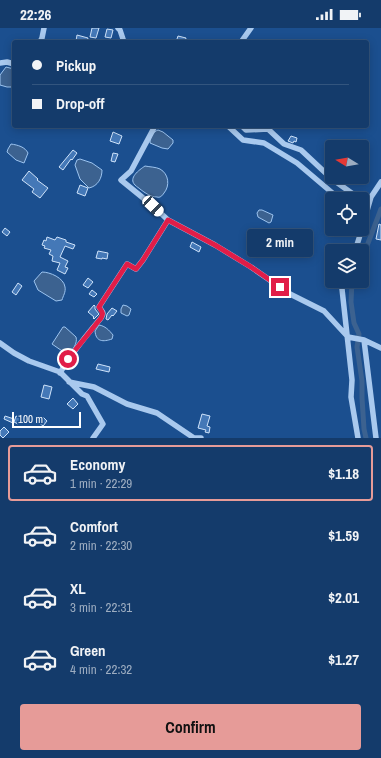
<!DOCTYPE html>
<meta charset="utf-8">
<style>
body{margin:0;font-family:"Archivo Narrow",sans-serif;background:#214673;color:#f1f3f6;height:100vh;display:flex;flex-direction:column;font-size:15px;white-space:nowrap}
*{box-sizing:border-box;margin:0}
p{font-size:13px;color:#9dadc1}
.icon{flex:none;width:22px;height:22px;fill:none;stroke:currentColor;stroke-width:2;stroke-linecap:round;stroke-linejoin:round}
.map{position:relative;height:410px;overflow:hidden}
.side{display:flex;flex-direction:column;background:#143b6b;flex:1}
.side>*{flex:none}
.top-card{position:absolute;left:12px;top:12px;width:357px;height:88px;border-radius:4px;box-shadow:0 2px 10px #0003,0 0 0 1px #33557e;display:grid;align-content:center;height:88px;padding:0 20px;background:#143b6b}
.needle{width:26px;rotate:281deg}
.buttons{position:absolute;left:325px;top:112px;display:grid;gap:8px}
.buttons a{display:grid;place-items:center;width:44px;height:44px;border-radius:4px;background:#143b6b;box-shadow:0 2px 10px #0003,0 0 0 1px #33557e;font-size:20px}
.scale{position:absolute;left:12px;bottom:10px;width:69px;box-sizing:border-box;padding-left:4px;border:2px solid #fff;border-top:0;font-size:11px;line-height:14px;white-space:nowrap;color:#fff;-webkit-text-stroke:3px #1b4f8f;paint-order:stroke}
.end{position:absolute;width:18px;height:18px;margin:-9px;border:5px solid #e11d48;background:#fff;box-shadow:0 0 0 2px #fff}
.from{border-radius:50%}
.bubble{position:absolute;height:28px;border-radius:4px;background:#143b6b;box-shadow:0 2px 10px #0003,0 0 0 1px #33557e;font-size:13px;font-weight:700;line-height:28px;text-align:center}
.car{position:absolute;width:12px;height:24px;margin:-12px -6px;border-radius:5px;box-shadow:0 0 3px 1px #0007;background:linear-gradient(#fff 24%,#345 0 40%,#fff 0 76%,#345 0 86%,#fff 0)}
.top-card b{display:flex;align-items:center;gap:14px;height:38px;font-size:15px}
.top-card b+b{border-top:1px solid #33557e}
.top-card i{width:10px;height:10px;background:#f1f3f6}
ul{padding:7px 0 0;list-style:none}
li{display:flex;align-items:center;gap:12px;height:56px;margin:0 8px 6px;padding:0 12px;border:2px solid transparent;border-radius:4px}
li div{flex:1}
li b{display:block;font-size:15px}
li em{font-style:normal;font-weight:700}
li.selected{border-color:#e69b98}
li>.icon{width:36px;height:36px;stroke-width:1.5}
.cta{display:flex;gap:8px;margin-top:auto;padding:8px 20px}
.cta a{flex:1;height:46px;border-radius:4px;background:#e69b98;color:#111;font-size:16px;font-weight:700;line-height:46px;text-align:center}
.status{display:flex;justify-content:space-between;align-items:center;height:28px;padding:0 20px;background:#143b6b;direction:ltr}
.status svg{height:11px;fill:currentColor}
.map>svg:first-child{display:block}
.water{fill:#3c6290;stroke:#9cc4f0}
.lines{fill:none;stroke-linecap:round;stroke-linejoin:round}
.canal{stroke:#3c6290;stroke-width:5}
.building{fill:#4478b7;stroke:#cfe3fa}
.minor{stroke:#a9c9ee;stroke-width:5.5}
.route{stroke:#e11d48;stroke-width:5}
</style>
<div class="status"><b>22:26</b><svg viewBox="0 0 49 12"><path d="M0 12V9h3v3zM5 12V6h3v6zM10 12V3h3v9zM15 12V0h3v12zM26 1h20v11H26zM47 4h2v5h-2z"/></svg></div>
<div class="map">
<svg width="381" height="410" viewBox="0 0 381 410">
<rect width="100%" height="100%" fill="#1b4f8f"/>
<path class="water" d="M6,39L14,41V59H7L0,57V47Z
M158,102L163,104L173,112V115L168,121L162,120L150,115C150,109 153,104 158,102Z
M11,116C18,117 25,119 28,125L24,135L16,132L7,124L8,121Z
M80,131L92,135L102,142C102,150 98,158 89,160L80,151L75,137L77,132Z
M145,138C150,139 156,139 160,141C169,146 170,158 164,165C162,168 160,170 157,169C151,169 145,165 140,161C139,160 137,159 135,157C128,150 139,142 145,138Z
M259,182H262L273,187L271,194L269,195L258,189L257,185Z
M42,244C50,244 64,250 65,259C66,264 63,268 62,272L56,273L38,262L34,253Z
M123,277L127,278L131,281L129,287L127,288L121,285V281Z
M99,297C105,298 109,302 113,307L112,311C103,314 96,314 95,303Z
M63,299H65L76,309C78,315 72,323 68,327L52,316Z"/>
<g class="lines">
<path class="canal" d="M362,231L381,181
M352,253L351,274L354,295L359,306L357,319L362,353V370L364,401L366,410"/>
</g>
<path class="building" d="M92,0H99L96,10L90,9Z
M107,1L113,2L111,10L105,9Z
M77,7L88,10L87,14H81L76,13Z
M178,8L186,10L185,14H176Z
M113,104L122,108L119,116L110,113Z
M291,108L297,110L296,114L294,113L293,115L288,113Z
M73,122L77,125L72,132L71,131L63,142L59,139Z
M113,125L118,126L115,134L111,133Z
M29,143L38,151L37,152L48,160L40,170L32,164L34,161L22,152Z
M80,157L88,160L85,168L77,165Z
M379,196L381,197V212L376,211Z
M5,200L10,204L7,208L2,204Z
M47,209L55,212L57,209L66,212V214L75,217L73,221L65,218L60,229L68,233L65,239L68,240L65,246L57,242L60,235L52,233L53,228L49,226L51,222L44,220L45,218L42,217L44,212L46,213Z
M192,214L201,219L199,224L190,219Z
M98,223L108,225L107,231L102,230V231L96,230Z
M88,250L93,254L88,260L83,257Z
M18,255L22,258L16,267L12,264Z
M92,262L97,266L94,269L89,266Z
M94,277L95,278V281L99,286L94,291L93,290L94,289L88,284Z
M112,280L117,283L113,288L112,287L108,292L106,291L107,286Z
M98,336L110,339L109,344L96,341Z
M44,357L52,359L49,371L41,369Z
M73,370L78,376L73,381L67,376Z
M202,386L210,388L207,398L210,399L209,405L205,404L206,402L198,400Z
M5,388L14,391L13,395L4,391Z
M16,388L21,390L18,396L14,394Z
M43,389L47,393L43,398L38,394Z
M4,399L9,404L3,410L0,407V403Z"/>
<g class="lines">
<path class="minor" d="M118,0L120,2L124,14
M40,14L42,10L44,0
M241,14L251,0
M0,35L7,34L14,36
M155,98L131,143L121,152L153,178L168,192L215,217L251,239L290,266L324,283L348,309L364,312L381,320
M228,98L243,112L264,115L297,135L336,168L342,171
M242,98L246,102L268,101L284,116L301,122L332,151L353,166L371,169
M362,200L371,169L381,154
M355,223L362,201
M345,253L342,261L352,352L351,369L358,410
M364,312L376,410
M0,315L14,325L29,333L60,344L82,366L87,368L103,396L93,410
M60,345C72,324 86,308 101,290C105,284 102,284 99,279L127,236L136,241L143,232L168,192
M69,354L94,359L127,376L157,385L194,410H201"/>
</g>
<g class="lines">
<path class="route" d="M68,331L101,290C104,285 102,284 99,279L127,236L136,241L143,232L168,192L215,217L251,239L280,259"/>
</g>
</svg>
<div class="buttons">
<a><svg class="needle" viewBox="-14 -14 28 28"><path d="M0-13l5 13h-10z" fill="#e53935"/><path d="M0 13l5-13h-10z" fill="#9dadc1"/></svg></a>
<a><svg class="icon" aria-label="locate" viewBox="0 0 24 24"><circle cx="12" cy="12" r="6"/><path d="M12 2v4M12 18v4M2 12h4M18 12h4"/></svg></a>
<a><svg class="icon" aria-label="layers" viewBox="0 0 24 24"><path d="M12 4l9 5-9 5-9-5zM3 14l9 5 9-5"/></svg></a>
</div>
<div class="scale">100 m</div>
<i class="end from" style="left:68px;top:331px"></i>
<i class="end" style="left:280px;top:259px"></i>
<div class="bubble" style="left:247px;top:201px;width:66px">2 min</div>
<i class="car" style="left:153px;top:178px;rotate:133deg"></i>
<div class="top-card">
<b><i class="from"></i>Pickup</b>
<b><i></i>Drop-off</b>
</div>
</div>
<section class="side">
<ul>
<li class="selected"><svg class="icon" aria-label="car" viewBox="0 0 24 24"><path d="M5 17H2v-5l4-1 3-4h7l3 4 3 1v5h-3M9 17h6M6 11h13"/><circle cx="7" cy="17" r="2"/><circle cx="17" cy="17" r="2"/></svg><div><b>Economy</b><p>1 min · 22:29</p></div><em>$1.18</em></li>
<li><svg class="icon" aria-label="car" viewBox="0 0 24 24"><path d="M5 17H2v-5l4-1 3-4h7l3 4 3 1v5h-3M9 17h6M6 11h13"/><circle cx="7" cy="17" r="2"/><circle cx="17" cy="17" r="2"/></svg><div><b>Comfort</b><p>2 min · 22:30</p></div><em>$1.59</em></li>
<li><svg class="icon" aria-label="car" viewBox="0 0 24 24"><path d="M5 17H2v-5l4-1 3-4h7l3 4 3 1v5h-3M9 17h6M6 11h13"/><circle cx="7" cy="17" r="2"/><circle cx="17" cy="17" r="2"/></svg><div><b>XL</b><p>3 min · 22:31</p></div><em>$2.01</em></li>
<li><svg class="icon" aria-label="car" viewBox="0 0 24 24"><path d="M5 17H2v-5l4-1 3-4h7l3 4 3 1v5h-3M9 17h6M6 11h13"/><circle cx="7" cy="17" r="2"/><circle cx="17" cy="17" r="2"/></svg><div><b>Green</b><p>4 min · 22:32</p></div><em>$1.27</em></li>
</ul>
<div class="cta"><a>Confirm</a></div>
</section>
